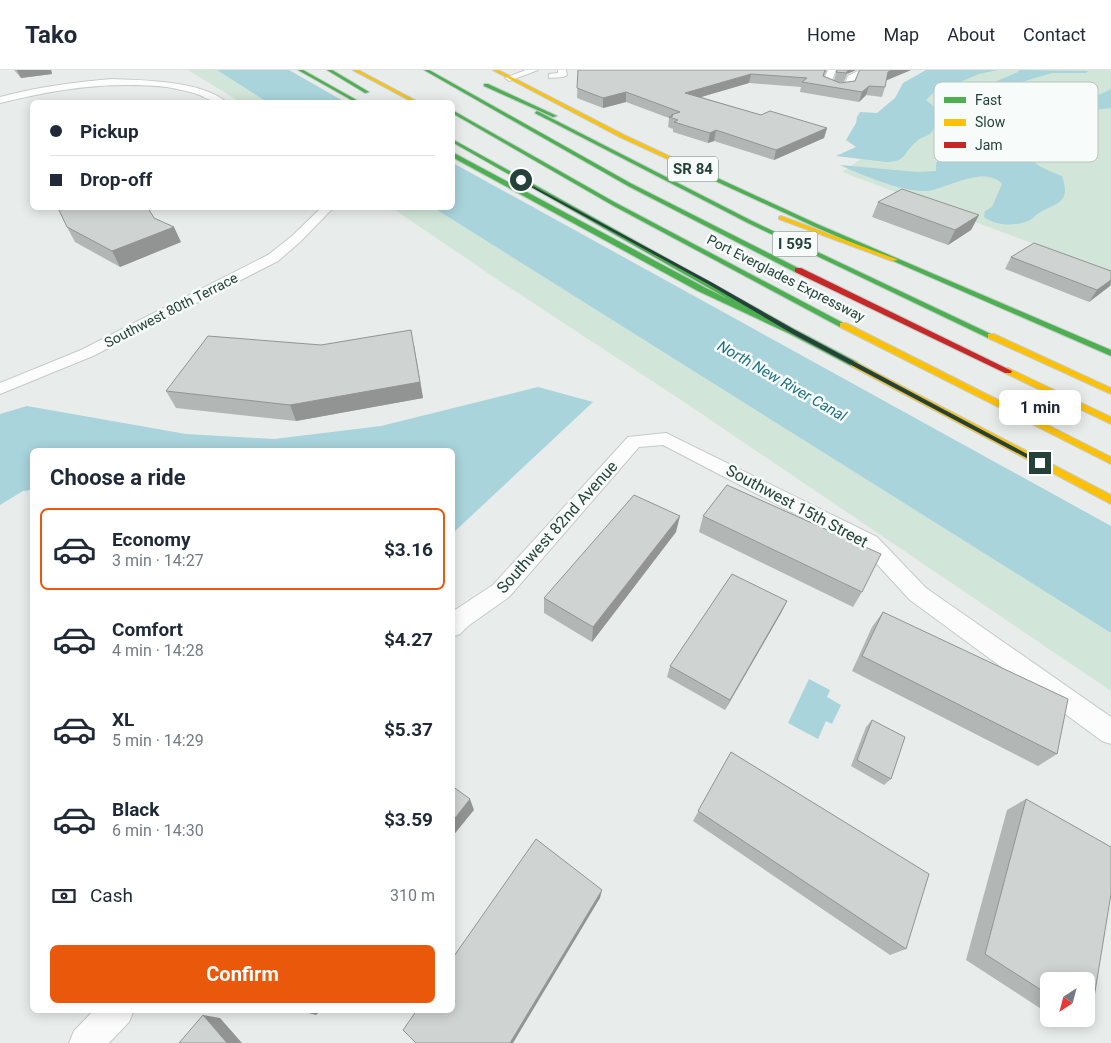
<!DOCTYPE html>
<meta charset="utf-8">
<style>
body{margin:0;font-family:Roboto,sans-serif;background:#f2f2f3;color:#1f2937;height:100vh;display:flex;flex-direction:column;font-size:19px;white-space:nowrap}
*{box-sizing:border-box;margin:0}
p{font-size:16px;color:#747a83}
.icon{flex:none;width:28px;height:28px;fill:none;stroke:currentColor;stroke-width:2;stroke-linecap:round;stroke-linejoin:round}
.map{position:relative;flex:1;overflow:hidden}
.details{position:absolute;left:30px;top:378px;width:425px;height:565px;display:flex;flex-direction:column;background:#fff;border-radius:8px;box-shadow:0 2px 12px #0003}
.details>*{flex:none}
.guide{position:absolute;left:30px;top:30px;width:425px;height:110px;border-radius:8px;box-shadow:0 2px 12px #0003;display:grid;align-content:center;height:110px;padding:0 20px;background:#fff}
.needle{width:32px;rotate:216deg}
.tools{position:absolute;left:1040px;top:902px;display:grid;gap:10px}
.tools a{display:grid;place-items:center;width:55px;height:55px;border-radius:8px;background:#fff;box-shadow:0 2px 12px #0003;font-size:25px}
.end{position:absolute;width:22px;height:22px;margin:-11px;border:6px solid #24423a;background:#fff;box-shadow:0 0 0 2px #fff}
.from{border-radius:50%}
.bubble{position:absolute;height:35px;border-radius:8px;background:#fff;box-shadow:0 2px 12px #0003;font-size:16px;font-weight:700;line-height:35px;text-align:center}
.guide b{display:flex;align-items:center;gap:18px;height:48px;font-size:19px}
.guide b+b{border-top:1px solid #e0e1e3}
.guide i{width:12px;height:12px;background:#1f2937}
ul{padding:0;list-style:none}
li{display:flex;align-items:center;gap:15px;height:82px;margin:0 10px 8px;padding:0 10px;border:2px solid transparent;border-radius:8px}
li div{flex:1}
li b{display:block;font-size:19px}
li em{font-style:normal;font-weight:700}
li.active{border-color:#ea580c}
li>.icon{width:45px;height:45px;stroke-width:1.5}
h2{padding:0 20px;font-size:22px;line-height:60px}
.pay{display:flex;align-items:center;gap:12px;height:55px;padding:0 20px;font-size:19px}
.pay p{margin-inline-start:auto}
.cta{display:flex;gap:10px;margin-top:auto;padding:10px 20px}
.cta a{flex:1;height:58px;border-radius:8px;background:#ea580c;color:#fff;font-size:20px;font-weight:700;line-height:58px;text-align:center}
header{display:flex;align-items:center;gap:30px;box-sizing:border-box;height:70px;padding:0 25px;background:#fff;border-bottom:1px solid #e0e1e3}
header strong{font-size:24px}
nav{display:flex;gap:28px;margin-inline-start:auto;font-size:18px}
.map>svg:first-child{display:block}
.green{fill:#d1e6d8}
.water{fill:#a9d4db}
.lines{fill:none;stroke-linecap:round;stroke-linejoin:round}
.street-casing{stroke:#c5cac8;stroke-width:2}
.fast-casing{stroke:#c3ccc9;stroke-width:2}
.slow-casing{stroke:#c3ccc9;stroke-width:2}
.jam-casing{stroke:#c3ccc9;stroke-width:2}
.street{fill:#fcfcfc;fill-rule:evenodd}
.fast{fill:#4caf50;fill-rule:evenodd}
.slow{fill:#ffc107;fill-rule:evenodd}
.jam{fill:#c62828;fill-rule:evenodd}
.wall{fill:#b2b6b5}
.shaded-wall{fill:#919493}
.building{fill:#cfd4d2;stroke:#919493}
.route{fill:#24423a}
.labels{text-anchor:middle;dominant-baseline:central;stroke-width:5;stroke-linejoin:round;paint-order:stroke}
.far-street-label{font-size:14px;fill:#24423a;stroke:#f7fbf9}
.shield{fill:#f7fbf9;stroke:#637a73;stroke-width:1}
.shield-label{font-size:15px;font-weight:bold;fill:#24423a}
.far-water-label{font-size:15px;font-style:italic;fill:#1c6f80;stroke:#f7fbf9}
.street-label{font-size:16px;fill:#24423a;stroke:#f7fbf9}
.key{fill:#f7fbf9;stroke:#b8c4c0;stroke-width:1}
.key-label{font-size:14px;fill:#24423a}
</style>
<header>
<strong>Tako</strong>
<nav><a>Home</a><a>Map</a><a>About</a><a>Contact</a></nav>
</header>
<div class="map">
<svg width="1111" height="973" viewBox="0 0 1111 973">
<rect width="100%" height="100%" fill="#e8edeb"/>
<path class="green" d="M188,0H217L267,32H240Z
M937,0H1111V203L842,102L871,82Z
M392,138H434L1111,563V621L684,332L501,212Z"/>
<path class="water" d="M217,0H289L345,32H267Z
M926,0H998L979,4L958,13L937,19L926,30C934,37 941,41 936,53C935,56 933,61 931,63C927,67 920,67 917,71C904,81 907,92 886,92L836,86L856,77L846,70L856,53L857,47L860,42L877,43L895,28L903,13Z
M1019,0L1088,1L1086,3H1052L1018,13L1020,19C1048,36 1083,35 1111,19V38L1087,41L1037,68L1028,78C1028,95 1048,100 1062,106C1071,133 1058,132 1039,143C1035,145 1034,148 1030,150C1015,157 996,156 984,147L985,141L992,137L1002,114C987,96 950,116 933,120C910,126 862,105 840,95L917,102L936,101V93L949,77L957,72L979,69L1034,39L1036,36L1030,30L1013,24L997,13V11L1018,2Z
M453,93L1111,456V563L434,138H452Z
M538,317L593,332L453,463L452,380H32V420L23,421L0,435V344L27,336L186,364L274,369L381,356Z
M809,609L830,620L827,627L841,635L832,654L826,651L818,669L788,653Z"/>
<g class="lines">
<defs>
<path id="street" d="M526,0H538L509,11L505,8Z
M558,0H566L567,5L563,7L549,8V4L558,3Z
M828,0H836L831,13L845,14L848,6L860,0H870L855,9L852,18L838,20L822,14Z
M112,9C142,10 203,11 226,32C214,34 207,28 197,24C188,21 177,19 167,17C109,11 56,19 0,33V27C37,17 74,12 112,9Z
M321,138H333L300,172L278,191L93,286L0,324V313L81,280L268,185L292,166Z
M666,363L877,467L926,518L1111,647V674L1102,671L910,530L863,479L663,375L639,377L509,527L468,556L460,564L452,567V542L493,515L628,367Z
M94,940H134L129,952L109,973H69L74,961Z"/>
<path id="fast" d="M298,0H303L360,32H355Z
M327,0H332L369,22L365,23Z
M424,0H429L632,114L802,200L795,202L628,116Z
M484,14H488L557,46L553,47L484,16Z
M452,40L616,133L847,255L840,257L612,135L452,43Z
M537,41L752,151L995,266L988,268L748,153L535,43Z
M452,69L796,260L857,292L858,294L854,297L851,296L790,264L698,221L452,87V82L704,217L730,230L452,72Z
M700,100L817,154L1111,280V286L813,156L698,103Z"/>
<path id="slow" d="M353,0H358L418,32H413Z
M493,0H498L624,65L703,102L698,103L620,67Z
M781,146L896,189L898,190L892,191L779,149V147Z
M840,253H846L1111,387V394L840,257Z
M988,264H994L1111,318V324L988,268Z
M854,291L1111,425V434L851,296L850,294Z
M1008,298L1111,347V354L1005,303V299Z"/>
<path id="jam" d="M795,198H801L1012,301L1011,303H1005L795,202Z"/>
</defs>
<use href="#street" class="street-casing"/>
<use href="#fast" class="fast-casing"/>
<use href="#slow" class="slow-casing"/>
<use href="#jam" class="jam-casing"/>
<use href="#street" class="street"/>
<use href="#fast" class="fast"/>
<use href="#slow" class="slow"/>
<use href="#jam" class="jam"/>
</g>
<path class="wall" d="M14,0H51L52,4L21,8Z
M578,0H827L824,6L834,10L837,0H856L847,4L844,12H838L840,13L855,11L861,0H911L886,10L885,17L882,27L866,25L859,32L800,22L801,17L749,13L701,27L761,45L827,58L824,68L774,90L714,71L708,73L673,62V59L668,57L669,48L626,32L603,38L577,28Z
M878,132L979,145L971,160L948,175L872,147Z
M154,148L181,172L120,197L75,172L67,157Z
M1011,187L1111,201V215L1089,232L1005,199Z
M321,275L414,276L423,328L296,351L176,338L166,321Z
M703,446L862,522L853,537L699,462Z
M676,462L592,572L544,543V528Z
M787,531L781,543L725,640L667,607L670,596Z
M883,542L1057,684L1038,696L852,601L872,557Z
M872,650L891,709L884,715L851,696L866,657Z
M731,682L906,879L890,885L693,751Z
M1026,729L1090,952L1065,954L1056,949H1086L1049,911V944L966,890L1007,740Z"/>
<path class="shaded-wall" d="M17,0H51L52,4L21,8Z
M848,0H856L847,4L844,12Z
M892,0H911L885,11L888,2Z
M751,4L749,13L684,32L685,23Z
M869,16L866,25L859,32L862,22Z
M626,22V32L603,38V28Z
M827,58L824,68L774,90L776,80Z
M716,60L714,71L708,73L710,63Z
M979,145L971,160L948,175L955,160Z
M174,157L181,172L120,197L112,181Z
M1111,210L1110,216L1089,232L1097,220Z
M414,276L423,328L296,351L290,335Z
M680,446L676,462L592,572L593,557Z
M787,531L781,543L725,640L730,630Z
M470,729L474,740L452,767V752Z
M602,820L600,828L513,973H510Z
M307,940H321L316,945L305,942Z
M203,945L220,948L242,973H227Z"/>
<path class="building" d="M578,0H825L823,6L840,13L855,11L859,1L861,0H892L888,2L885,17L869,16L862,22L802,12L807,8L751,4L685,23L761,45L770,41L827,58L776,80L716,60L710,63L674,52L678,50L669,47L673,46L671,45L680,42L626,22L603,28L577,18Z
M837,0H848L846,3L836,2Z
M902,119L979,145L955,160L878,132Z
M58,138H148L154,148L174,157L112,181L67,157Z
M1034,173L1111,201V210L1097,220L1011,187Z
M411,260L420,312L290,335L166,321L208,266L321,275Z
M727,415L881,484L862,522L703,446Z
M634,425L680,446L593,557L544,528Z
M732,504L787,531L730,630L670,596Z
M883,542L1068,629L1057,684L862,586Z
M872,650L905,667L891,709L857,690Z
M731,682L929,804L906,879L698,741Z
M452,716L470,729L452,752Z
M1026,729L1111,777V824L1090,952L1085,949H1086V911H1049V925L985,884Z
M536,769L602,820L510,973H416L403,960L417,940H452V889Z
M203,945L227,973H179Z"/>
<path class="route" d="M520,109L711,212L795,260L1044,393L1038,394L791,263L708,214L520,111Z"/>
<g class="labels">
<g class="far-street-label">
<text transform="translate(786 208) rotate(27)">Port Everglades Expressway</text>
<text transform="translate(171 240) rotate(-27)">Southwest 80th Terrace</text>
</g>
<g class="shield">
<rect x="668" y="86.5" width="50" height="25" rx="4"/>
<rect x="772.5" y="161.5" width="45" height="25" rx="4"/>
</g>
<g class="shield-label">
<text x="693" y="99">SR 84</text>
<text x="795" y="174">I 595</text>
</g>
<g class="far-water-label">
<text transform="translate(782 311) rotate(30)">North New River Canal</text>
</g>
<g class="street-label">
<text transform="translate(797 436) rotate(28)">Southwest 15th Street</text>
<text transform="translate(557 457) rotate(-48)">Southwest 82nd Avenue</text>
</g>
</g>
<rect x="934" y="12" width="164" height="80" rx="8" class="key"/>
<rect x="944" y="27" width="22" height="6" fill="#4caf50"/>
<rect x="944" y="49" width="22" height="7" fill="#ffc107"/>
<rect x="944" y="72" width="22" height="6" fill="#c62828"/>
<g class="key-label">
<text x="975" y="35">Fast</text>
<text x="975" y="57">Slow</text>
<text x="975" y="80">Jam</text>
</g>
</svg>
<div class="tools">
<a><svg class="needle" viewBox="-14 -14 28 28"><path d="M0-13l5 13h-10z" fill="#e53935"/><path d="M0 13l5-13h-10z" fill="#747a83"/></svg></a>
</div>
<i class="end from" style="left:521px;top:110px"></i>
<i class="end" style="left:1040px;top:393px"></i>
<div class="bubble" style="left:999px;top:320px;width:82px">1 min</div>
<div class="guide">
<b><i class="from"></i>Pickup</b>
<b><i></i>Drop-off</b>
</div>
<section class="details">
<h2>Choose a ride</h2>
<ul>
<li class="active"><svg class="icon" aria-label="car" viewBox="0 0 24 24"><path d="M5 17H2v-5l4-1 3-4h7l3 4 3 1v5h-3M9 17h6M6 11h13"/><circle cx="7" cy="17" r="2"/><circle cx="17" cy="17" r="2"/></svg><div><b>Economy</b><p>3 min · 14:27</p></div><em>$3.16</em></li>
<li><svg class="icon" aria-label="car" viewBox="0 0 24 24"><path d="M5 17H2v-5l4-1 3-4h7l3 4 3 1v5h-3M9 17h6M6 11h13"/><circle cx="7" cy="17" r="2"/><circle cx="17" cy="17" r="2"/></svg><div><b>Comfort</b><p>4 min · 14:28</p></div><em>$4.27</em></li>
<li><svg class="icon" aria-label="car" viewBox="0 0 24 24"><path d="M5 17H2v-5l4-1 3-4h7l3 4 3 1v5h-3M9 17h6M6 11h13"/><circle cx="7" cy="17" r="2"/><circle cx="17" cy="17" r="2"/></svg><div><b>XL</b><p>5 min · 14:29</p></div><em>$5.37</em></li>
<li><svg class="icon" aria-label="car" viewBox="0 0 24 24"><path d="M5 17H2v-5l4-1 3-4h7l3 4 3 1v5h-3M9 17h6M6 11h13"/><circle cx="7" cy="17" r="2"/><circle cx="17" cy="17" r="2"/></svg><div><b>Black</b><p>6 min · 14:30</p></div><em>$3.59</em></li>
</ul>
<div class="pay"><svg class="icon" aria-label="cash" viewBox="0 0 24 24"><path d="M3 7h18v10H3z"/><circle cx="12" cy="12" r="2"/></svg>Cash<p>310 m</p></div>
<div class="cta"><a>Confirm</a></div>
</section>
</div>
